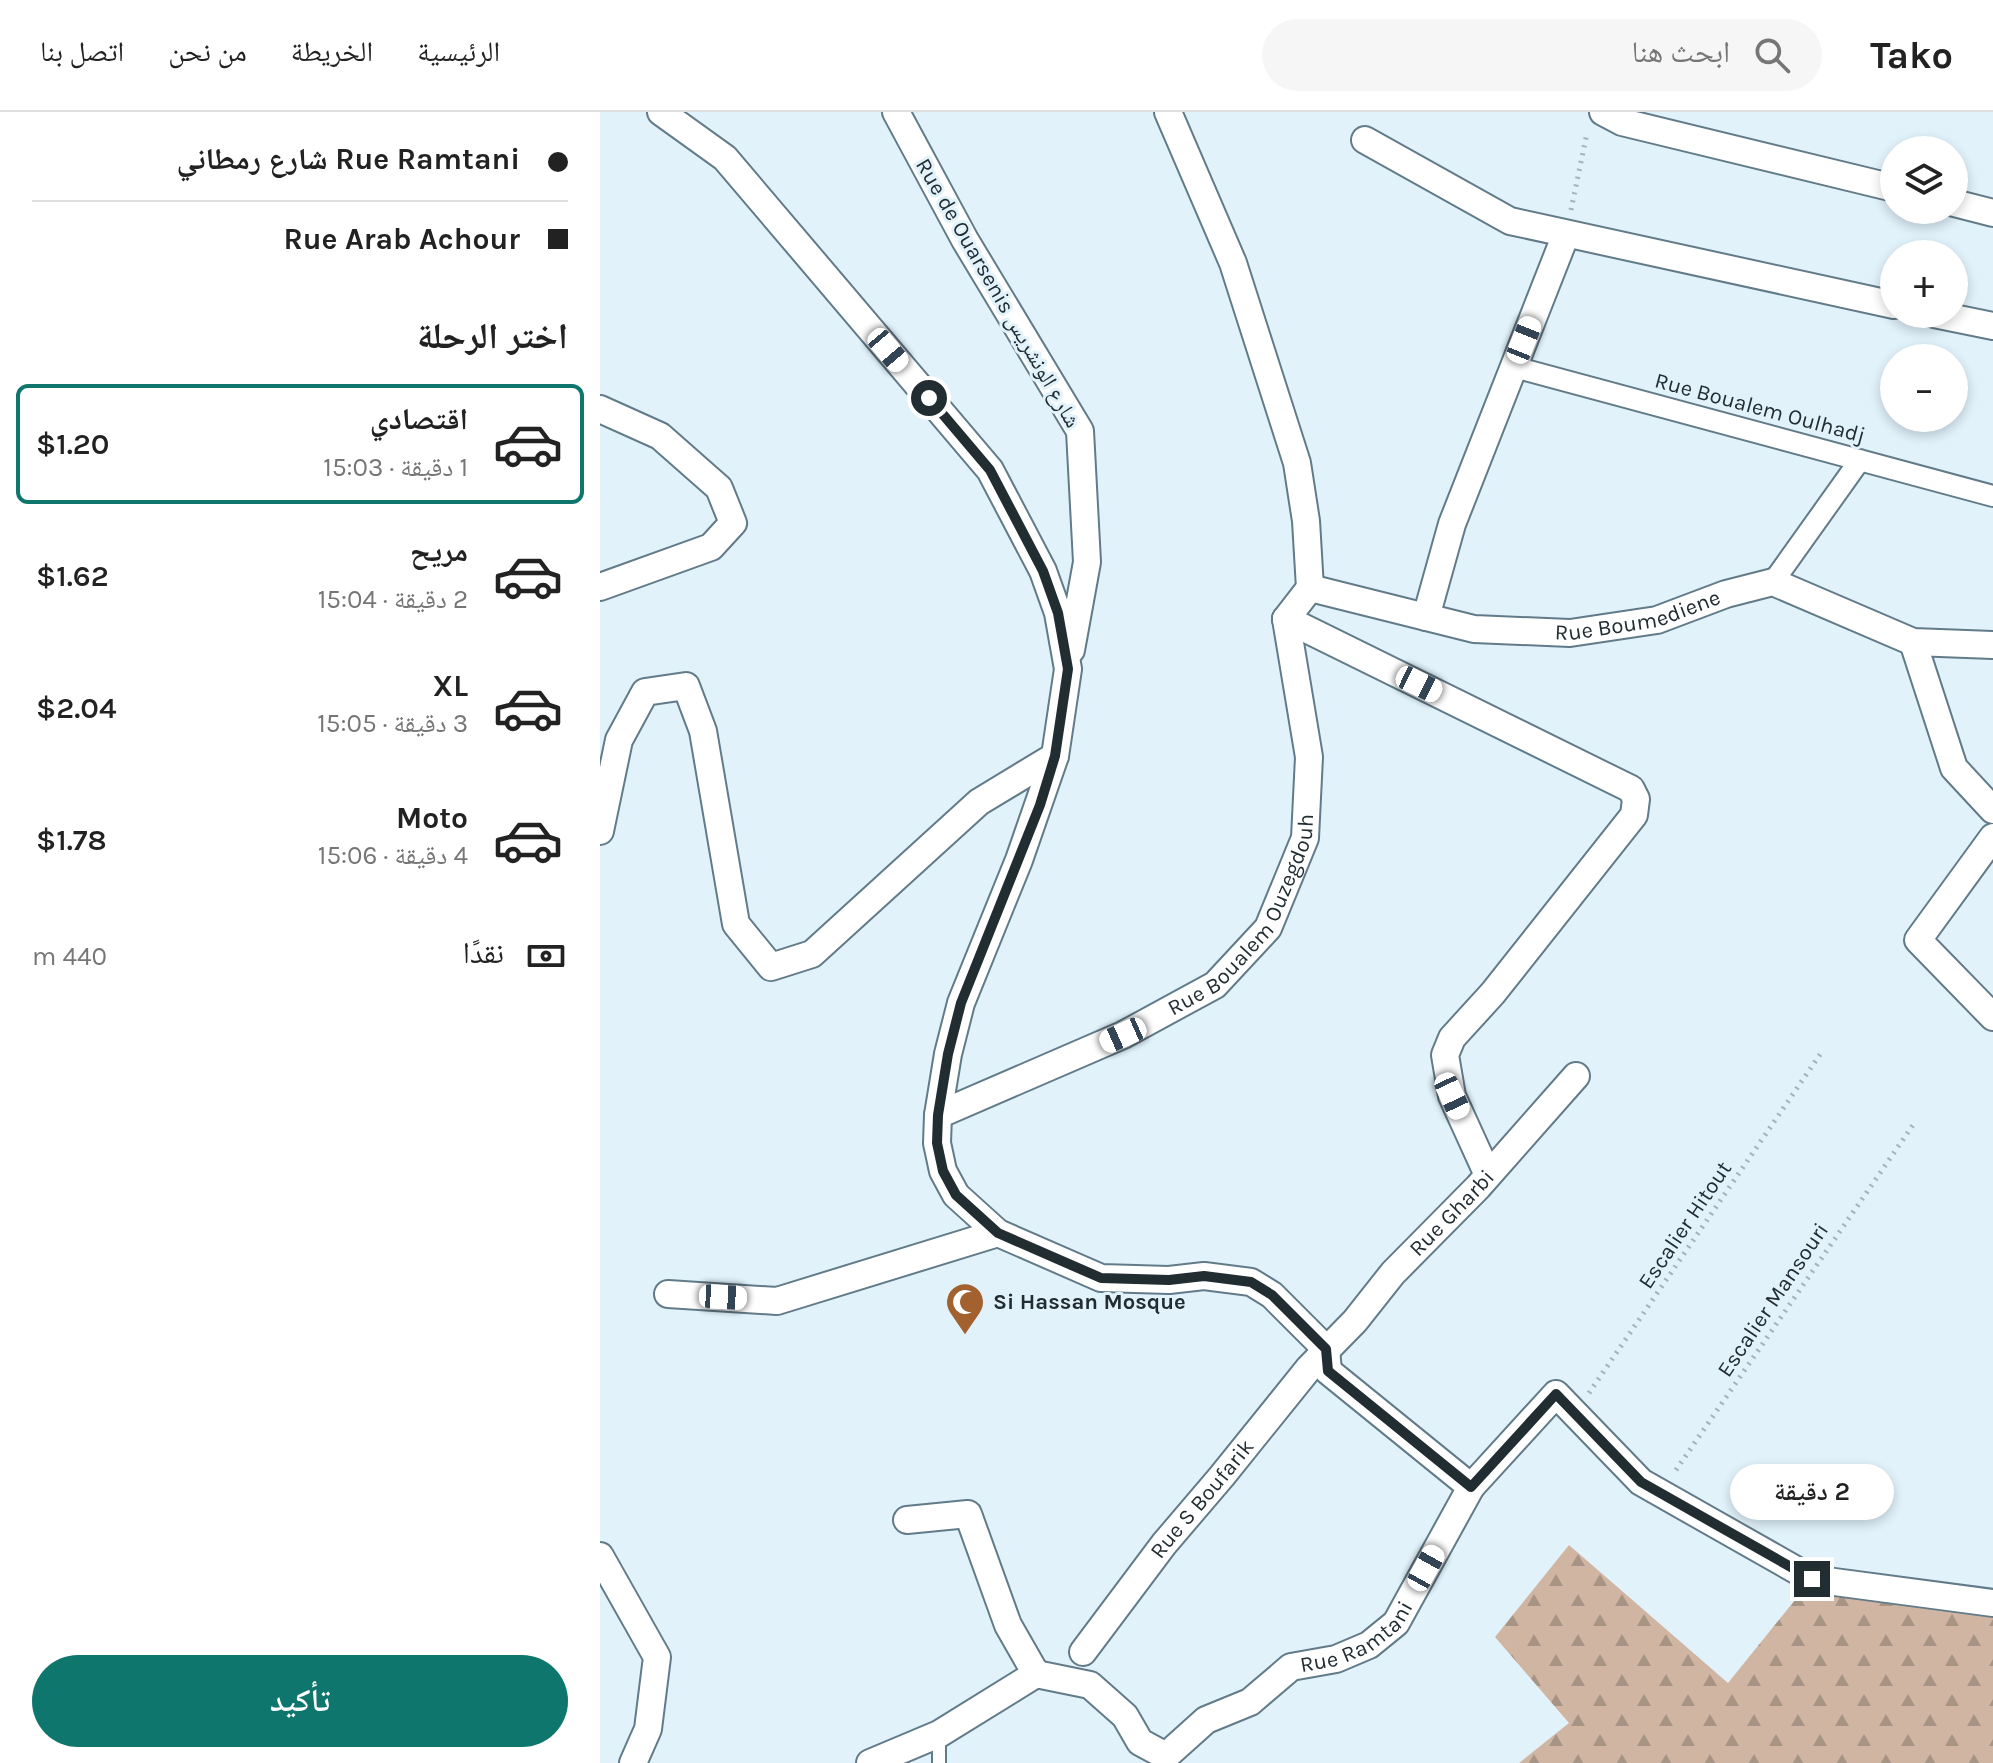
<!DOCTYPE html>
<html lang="ar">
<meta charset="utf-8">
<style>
body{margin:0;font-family:Karla,"Noto Naskh Arabic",sans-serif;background:#f6f6f6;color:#222;direction:rtl;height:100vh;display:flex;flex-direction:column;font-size:30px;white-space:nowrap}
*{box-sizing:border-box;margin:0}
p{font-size:26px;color:#767676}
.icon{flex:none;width:44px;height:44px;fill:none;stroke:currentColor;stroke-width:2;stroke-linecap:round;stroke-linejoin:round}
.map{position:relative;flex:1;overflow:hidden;direction:ltr}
.side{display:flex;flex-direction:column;background:#fff;width:600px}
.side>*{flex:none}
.hud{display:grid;align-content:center;height:176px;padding:0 32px;background:#fff}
.buttons{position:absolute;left:1280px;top:24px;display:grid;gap:16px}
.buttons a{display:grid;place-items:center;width:88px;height:88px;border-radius:50%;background:#fff;box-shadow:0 4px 12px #0003;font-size:40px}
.end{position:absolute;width:36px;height:36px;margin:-18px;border:10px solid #222d32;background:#fff;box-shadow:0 0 0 4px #fff}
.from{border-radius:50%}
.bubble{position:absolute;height:56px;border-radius:28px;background:#fff;box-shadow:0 4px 12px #0003;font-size:26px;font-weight:600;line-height:56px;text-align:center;direction:rtl}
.car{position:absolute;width:24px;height:48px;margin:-24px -12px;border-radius:10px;box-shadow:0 0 6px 2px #0007;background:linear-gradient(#fff 24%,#345 0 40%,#fff 0 76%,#345 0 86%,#fff 0)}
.hud b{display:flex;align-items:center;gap:28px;height:76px;font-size:30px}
.hud b+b{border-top:2px solid #e0e0e0}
.hud i{width:20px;height:20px;background:#222}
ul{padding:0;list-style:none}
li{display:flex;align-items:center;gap:24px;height:120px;margin:0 16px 12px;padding:0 16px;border:4px solid transparent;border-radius:12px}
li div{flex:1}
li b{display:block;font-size:30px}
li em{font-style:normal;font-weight:600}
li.selected{border-color:#0f766e}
li>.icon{width:72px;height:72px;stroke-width:1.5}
h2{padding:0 32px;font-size:36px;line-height:96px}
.pay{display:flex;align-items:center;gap:20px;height:88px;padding:0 32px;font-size:30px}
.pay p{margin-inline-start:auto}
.cta{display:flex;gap:16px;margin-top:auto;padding:16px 32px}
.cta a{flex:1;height:92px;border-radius:48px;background:#0f766e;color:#fff;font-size:32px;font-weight:600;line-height:92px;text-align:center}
header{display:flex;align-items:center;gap:48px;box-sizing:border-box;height:112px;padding:0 40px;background:#fff;border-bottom:2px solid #e0e0e0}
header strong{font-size:38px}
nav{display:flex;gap:44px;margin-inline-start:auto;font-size:28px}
.search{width:560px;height:72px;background:#f6f6f6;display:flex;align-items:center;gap:20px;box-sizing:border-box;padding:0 28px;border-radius:44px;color:#767676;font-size:30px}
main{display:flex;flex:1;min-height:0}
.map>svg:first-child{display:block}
.forest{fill:url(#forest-firs)}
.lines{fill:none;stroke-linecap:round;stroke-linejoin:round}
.service-casing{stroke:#627b89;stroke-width:16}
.pedestrian-casing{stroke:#627b89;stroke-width:24}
.minor-casing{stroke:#627b89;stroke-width:30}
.path{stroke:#a4b3bb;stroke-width:5;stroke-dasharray:2 6;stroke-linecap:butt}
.service{stroke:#fff;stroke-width:12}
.pedestrian{stroke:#fff;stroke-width:20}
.minor{stroke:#fff;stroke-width:26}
.route{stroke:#222d32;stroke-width:10}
.labels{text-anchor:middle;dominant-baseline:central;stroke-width:6;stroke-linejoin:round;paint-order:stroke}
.street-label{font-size:22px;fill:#222d32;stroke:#e1f2fb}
.poi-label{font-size:22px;font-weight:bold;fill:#222d32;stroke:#e1f2fb;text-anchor:start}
</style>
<header>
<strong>Tako</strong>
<div class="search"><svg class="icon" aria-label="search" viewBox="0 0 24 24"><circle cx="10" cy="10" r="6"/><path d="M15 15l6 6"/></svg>ابحث هنا</div>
<nav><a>الرئيسية</a><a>الخريطة</a><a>من نحن</a><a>اتصل بنا</a></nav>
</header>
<main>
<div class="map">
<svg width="1393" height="1651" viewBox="0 0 1393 1651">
<defs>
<pattern id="forest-firs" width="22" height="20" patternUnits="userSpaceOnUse" patternTransform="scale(2)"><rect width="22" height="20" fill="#d0b5a3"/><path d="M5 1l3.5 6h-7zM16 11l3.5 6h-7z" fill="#a89485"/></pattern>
</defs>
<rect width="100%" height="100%" fill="#e1f2fb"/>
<path class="forest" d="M969,1433L1128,1571L1212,1467L1393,1491V1651H919L969,1611L895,1525Z"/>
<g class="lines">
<defs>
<path id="service" d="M339,1622V1651"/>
<path id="pedestrian" d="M914,255L1393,384
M1173,470L1260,348"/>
<g id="minor">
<path d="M61,0L125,46L390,358L443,459L458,501L468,557L455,644L419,748L361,891L348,942L338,1003L337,1031L343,1059L356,1083L398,1121L501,1166L569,1168L604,1164L651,1170L672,1183L726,1237L728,1259L871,1375"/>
<path d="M296,0L365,128L480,319L487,450L471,538"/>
<path d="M568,0L633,151L697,351L706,409L710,476"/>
<path d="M1003,0L1022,10L1294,76"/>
<path d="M765,28L910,109L1294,193"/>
<path d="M1354,91L1393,101"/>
<path d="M1334,202L1393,214"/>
<path d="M0,297L60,324L119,376L133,411L111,435L0,475"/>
<path d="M826,505L852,412L966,122"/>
<path d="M686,507L1031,677L1036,687L1034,703L893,881L852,926L845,943L852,984L888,1063"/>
<path id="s1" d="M686,507L710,476L874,517L970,521L1057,508L1126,482L1173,470L1313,530L1393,533"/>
<path d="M1313,530L1354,656L1393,698"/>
<path d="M0,719L19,628L45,580L86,574L103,619L136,812L171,855L212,842L379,690L455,644"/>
<path d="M1393,725L1318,828L1393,905"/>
<path id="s2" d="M338,1003L523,923L615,873L668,816L705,726L709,645L686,507"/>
<path d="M68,1182L177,1189L398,1121"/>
<path d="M307,1408L368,1402L408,1513L436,1562"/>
<path d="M0,1444L57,1545L48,1617L33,1651"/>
<path id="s3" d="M483,1540L564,1432L622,1364L709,1256L755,1209L793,1161L878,1075L976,964"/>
<path id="s4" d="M270,1651L339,1622L436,1562L490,1573L525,1604L540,1630L566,1644L606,1608L650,1590L691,1555L736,1547L769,1533L796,1511L871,1375L956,1282L1041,1370L1212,1467L1393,1491"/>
</g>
</defs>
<use href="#service" class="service-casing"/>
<use href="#pedestrian" class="pedestrian-casing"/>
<use href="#minor" class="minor-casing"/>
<path class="path" d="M971,98L987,21
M989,1281L1221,941
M1076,1358L1313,1013"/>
<use href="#service" class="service"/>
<use href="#pedestrian" class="pedestrian"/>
<use href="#minor" class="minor"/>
</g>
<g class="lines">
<path class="route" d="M329,286L390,358L443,459L458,501L468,557L455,644L440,693L361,891L348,942L338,1003L337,1031L343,1059L356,1083L398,1121L501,1166L569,1168L604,1164L651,1170L672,1183L726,1237L728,1259L871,1375L956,1282L1041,1370L1212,1467"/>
</g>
<defs>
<symbol id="mosque-pin" viewBox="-11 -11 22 30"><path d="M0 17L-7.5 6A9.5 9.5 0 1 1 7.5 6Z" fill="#a3612f" stroke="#e1f2fb"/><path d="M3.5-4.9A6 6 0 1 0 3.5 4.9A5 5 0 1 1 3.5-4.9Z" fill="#fff"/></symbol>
</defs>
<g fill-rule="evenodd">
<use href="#mosque-pin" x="343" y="1168" width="44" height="60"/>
</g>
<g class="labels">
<g class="street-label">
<text transform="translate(398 181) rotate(60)">Rue de Ouarsenis شارع الونشريس</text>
<text transform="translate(1160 296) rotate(15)">Rue Boualem Oulhadj</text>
<text stroke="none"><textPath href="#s1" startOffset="374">Rue Boumediene</textPath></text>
<text stroke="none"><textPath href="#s2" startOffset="380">Rue Boualem Ouzegdouh</textPath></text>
<text stroke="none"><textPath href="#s3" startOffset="574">Rue Gharbi</textPath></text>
<text transform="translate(1085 1113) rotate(-56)">Escalier Hitout</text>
<text transform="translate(1173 1188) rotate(-56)">Escalier Mansouri</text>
<text stroke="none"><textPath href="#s3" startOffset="194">Rue S Boufarik</textPath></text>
<text stroke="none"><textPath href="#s4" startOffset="580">Rue Ramtani</textPath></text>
</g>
<g class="poi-label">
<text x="393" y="1190">Si Hassan Mosque</text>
</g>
</g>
</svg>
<div class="buttons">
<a><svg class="icon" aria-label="layers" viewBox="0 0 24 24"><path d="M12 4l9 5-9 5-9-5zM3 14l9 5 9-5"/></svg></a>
<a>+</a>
<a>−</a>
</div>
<i class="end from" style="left:329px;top:286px"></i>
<i class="end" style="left:1212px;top:1467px"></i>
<div class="bubble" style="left:1130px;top:1352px;width:164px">2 دقيقة</div>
<i class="car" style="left:924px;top:228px;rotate:22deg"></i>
<i class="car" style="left:288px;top:238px;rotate:140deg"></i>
<i class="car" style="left:819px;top:572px;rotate:116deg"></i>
<i class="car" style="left:523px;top:923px;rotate:246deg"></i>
<i class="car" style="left:852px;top:984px;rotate:155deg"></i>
<i class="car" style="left:123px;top:1185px;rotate:93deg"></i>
<i class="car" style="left:826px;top:1456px;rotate:29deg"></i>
</div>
<section class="side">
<div class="hud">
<b><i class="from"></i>Rue Ramtani شارع رمطاني</b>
<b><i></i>Rue Arab Achour</b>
</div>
<h2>اختر الرحلة</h2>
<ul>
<li class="selected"><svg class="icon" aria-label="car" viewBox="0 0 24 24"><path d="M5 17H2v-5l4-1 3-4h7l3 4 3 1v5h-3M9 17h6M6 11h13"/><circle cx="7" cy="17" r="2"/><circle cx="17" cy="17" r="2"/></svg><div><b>اقتصادي</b><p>1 دقيقة · 15:03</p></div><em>$1.20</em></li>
<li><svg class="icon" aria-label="car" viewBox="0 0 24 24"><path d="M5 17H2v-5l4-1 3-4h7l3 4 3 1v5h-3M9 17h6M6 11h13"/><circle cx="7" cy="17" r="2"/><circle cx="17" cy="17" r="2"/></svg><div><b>مريح</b><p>2 دقيقة · 15:04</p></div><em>$1.62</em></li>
<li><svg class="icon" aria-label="car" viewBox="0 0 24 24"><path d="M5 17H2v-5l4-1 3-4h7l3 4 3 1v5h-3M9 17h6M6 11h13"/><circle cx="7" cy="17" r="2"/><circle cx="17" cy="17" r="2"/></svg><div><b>XL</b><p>3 دقيقة · 15:05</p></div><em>$2.04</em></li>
<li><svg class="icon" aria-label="car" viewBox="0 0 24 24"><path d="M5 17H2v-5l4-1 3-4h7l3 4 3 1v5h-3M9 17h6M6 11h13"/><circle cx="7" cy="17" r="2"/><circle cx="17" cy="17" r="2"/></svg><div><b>Moto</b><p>4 دقيقة · 15:06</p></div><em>$1.78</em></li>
</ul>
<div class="pay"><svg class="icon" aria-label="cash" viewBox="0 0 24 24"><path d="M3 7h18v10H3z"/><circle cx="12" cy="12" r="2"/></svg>نقدًا<p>440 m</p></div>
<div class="cta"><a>تأكيد</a></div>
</section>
</main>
